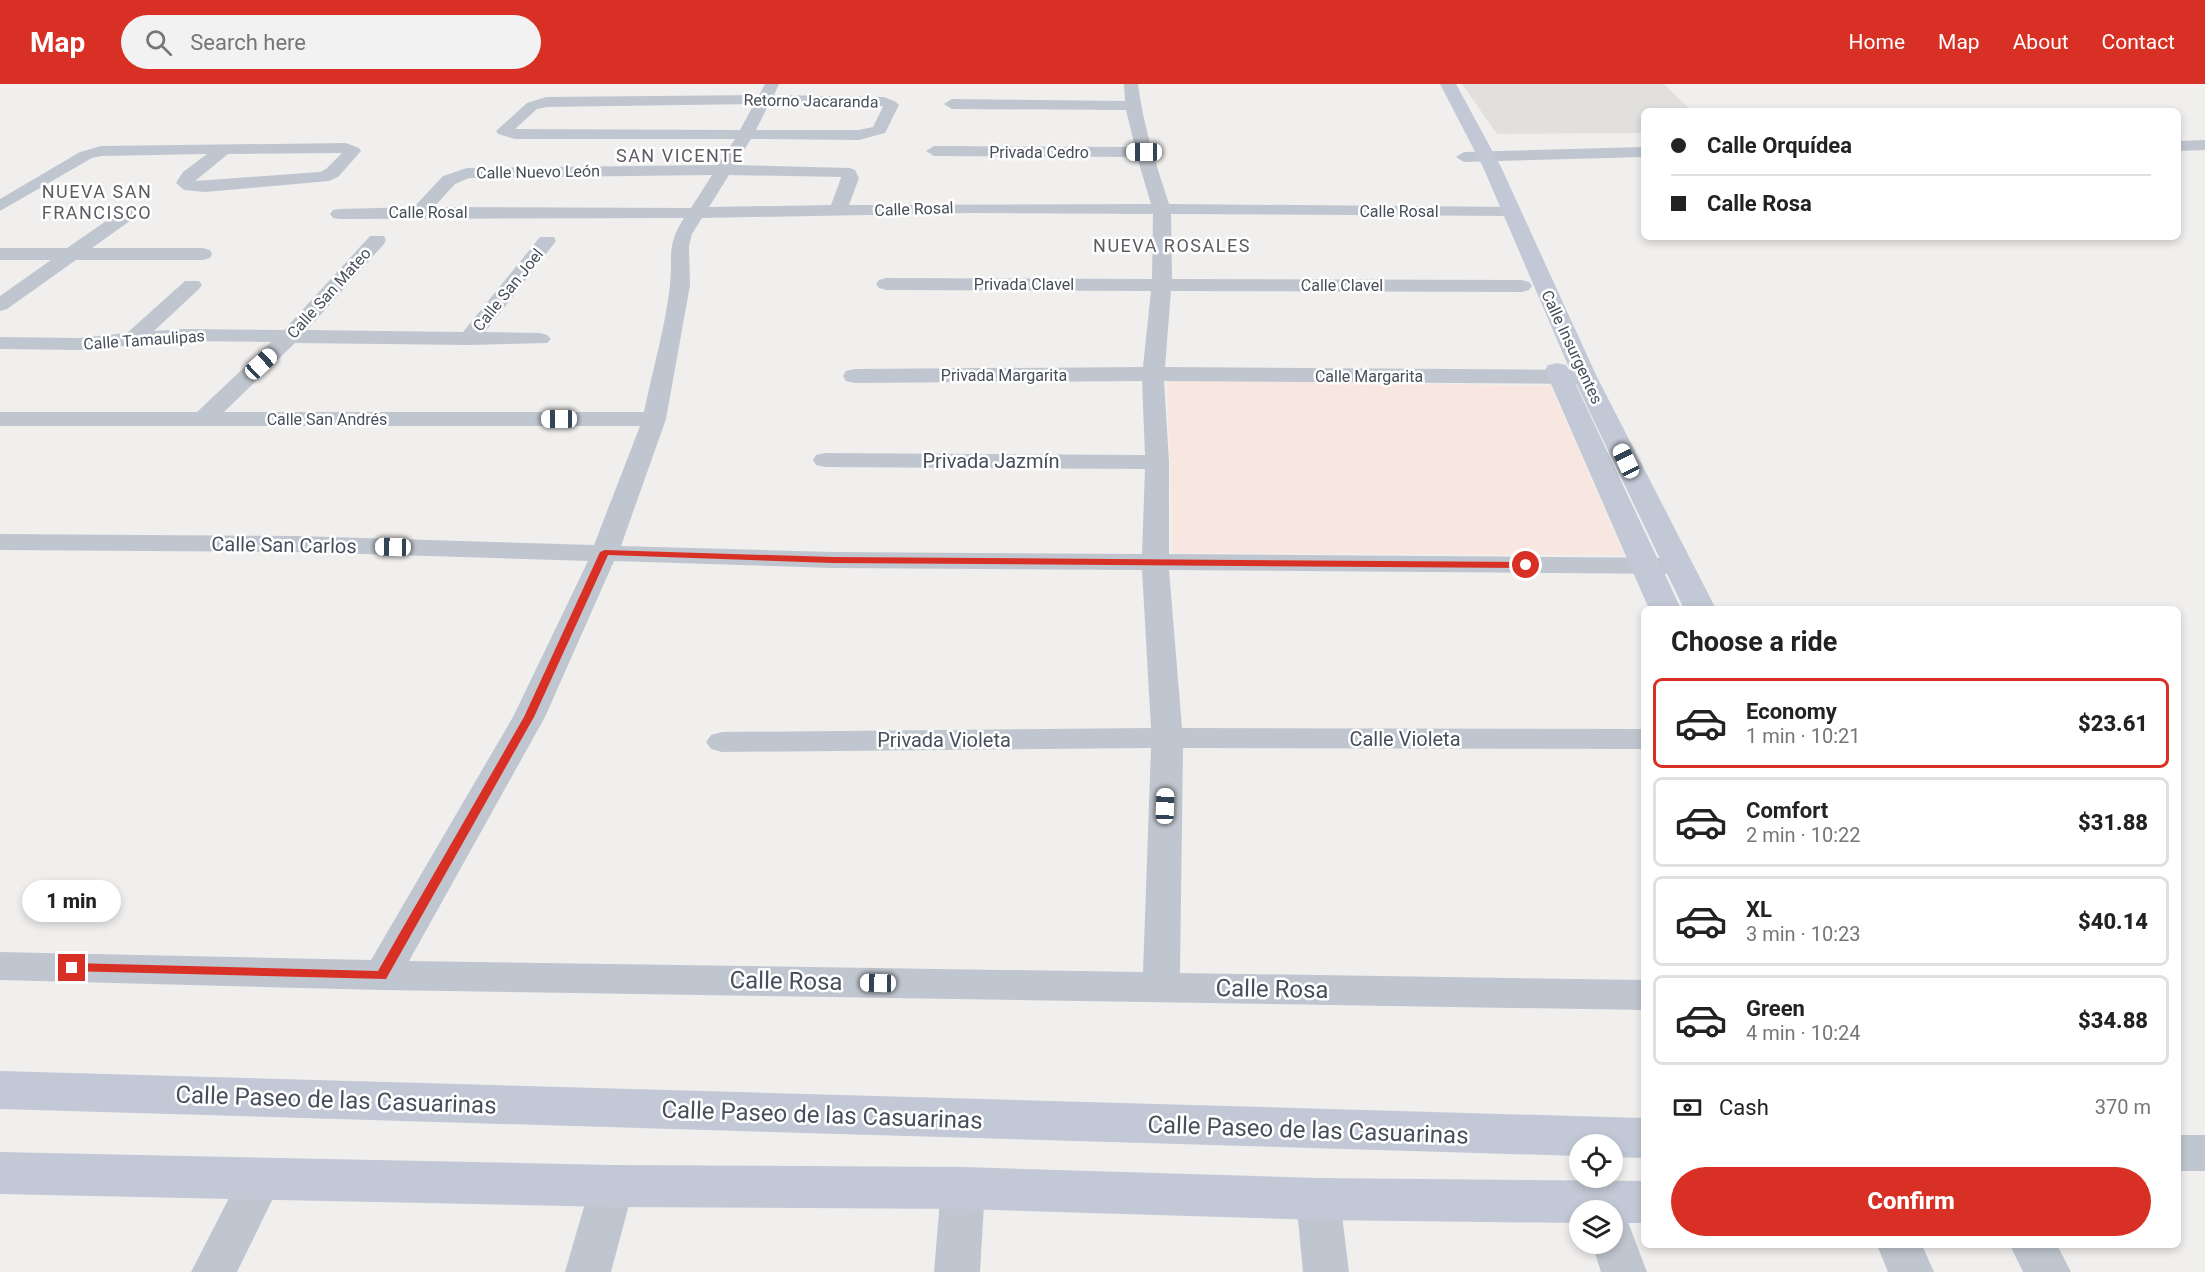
<!DOCTYPE html>
<meta charset="utf-8">
<style>
body{margin:0;font-family:Roboto,sans-serif;background:#f2f2f2;color:#222;height:100vh;display:flex;flex-direction:column;font-size:22px;white-space:nowrap}
*{box-sizing:border-box;margin:0}
p{font-size:20px;color:#767676}
.icon{flex:none;width:33px;height:33px;fill:none;stroke:currentColor;stroke-width:2;stroke-linecap:round;stroke-linejoin:round}
.map{position:relative;flex:1;overflow:hidden}
.details{position:absolute;left:1641px;top:522px;width:540px;height:642px;display:flex;flex-direction:column;background:#fff;border-radius:9px;box-shadow:0 3px 9px #0003}
.details>*{flex:none}
.top-card{position:absolute;left:1641px;top:24px;width:540px;height:132px;border-radius:9px;box-shadow:0 3px 9px #0003;display:grid;align-content:center;height:132px;padding:0 30px;background:#fff}
.controls{position:absolute;left:1569px;top:1050px;display:grid;gap:12px}
.controls a{display:grid;place-items:center;width:54px;height:54px;border-radius:50%;background:#fff;box-shadow:0 3px 9px #0003;font-size:30px}
.end{position:absolute;width:27px;height:27px;margin:-14px;border:8px solid #d93025;background:#fff;box-shadow:0 0 0 3px #fff}
.from{border-radius:50%}
.bubble{position:absolute;height:42px;border-radius:21px;background:#fff;box-shadow:0 3px 9px #0003;font-size:20px;font-weight:800;line-height:42px;text-align:center}
.car{position:absolute;width:18px;height:36px;margin:-18px -9px;border-radius:8px;box-shadow:0 0 4px 2px #0007;background:linear-gradient(#fff 24%,#345 0 40%,#fff 0 76%,#345 0 86%,#fff 0)}
.top-card b{display:flex;align-items:center;gap:21px;height:57px;font-size:22px}
.top-card b+b{border-top:2px solid #e0e0e0}
.top-card i{width:15px;height:15px;background:#222}
ul{padding:0;list-style:none}
li{display:flex;align-items:center;gap:18px;height:90px;margin:0 12px 9px;padding:0 18px;border:3px solid #e0e0e0;border-radius:9px}
li div{flex:1}
li b{display:block;font-size:22px}
li em{font-style:normal;font-weight:800}
li.on{border-color:#d93025}
li>.icon{width:54px;height:54px;stroke-width:1.5}
h2{padding:0 30px;font-size:27px;line-height:72px}
.pay{display:flex;align-items:center;gap:15px;height:66px;padding:0 30px;font-size:22px}
.pay p{margin-inline-start:auto}
.action{display:flex;gap:12px;margin-top:auto;padding:12px 30px}
.action a{flex:1;height:69px;border-radius:36px;background:#d93025;color:#fff;font-size:24px;font-weight:800;line-height:69px;text-align:center}
header{display:flex;align-items:center;gap:36px;box-sizing:border-box;height:84px;padding:0 30px;background:#d93025;color:#fff}
header strong{font-size:28px}
nav{display:flex;gap:33px;margin-inline-start:auto;font-size:21px}
.search{width:420px;height:54px;background:#f2f2f2;display:flex;align-items:center;gap:15px;box-sizing:border-box;padding:0 21px;border-radius:33px;color:#767676;font-size:22px}
.map>svg:first-child{display:block}
.education{fill:#e1e0df}
.medical{fill:#f8e7e0}
.lines{fill:none;stroke-linecap:round;stroke-linejoin:round}
.minor{fill:#c0c6cf;fill-rule:evenodd}
.secondary{fill:#c2c8d5;fill-rule:evenodd}
.route{fill:#d93025}
.labels{text-anchor:middle;dominant-baseline:central;stroke-width:5;stroke-linejoin:round;paint-order:stroke}
.far-street-label{font-size:16px;fill:#484e5a;stroke:#fff}
.far-quarter-label{font-size:18px;letter-spacing:1.5px;fill:#5b5d62;stroke:#fff}
.street-label{font-size:20px;fill:#484e5a;stroke:#fff}
.near-street-label{font-size:24px;fill:#484e5a;stroke:#fff}
</style>
<header>
<strong>Map</strong>
<div class="search"><svg class="icon" aria-label="search" viewBox="0 0 24 24"><circle cx="10" cy="10" r="6"/><path d="M15 15l6 6"/></svg>Search here</div>
<nav><a>Home</a><a>Map</a><a>About</a><a>Contact</a></nav>
</header>
<div class="map">
<svg width="2205" height="1188" viewBox="0 0 2205 1188">
<rect width="100%" height="100%" fill="#f0efee"/>
<path class="education" d="M1462,0H1664L1692,27H1644V49L1497,50Z"/>
<path class="medical" d="M1167,296L1551,302L1624,471L1173,469Z"/>
<g class="lines">
<path class="minor" d="M765,0H779L774,11L884,13L896,18L899,21L885,49L859,56L751,55L735,81L850,84L855,86L859,94L849,121L1151,120L1137,73L934,72L926,67L934,62L1135,63L1126,26L952,25L944,20L952,15L1125,17L1124,0H1138C1143,41 1156,80 1169,120L1517,123L1520,127L1517,131L1511,132L1171,130L1172,195L1522,196L1529,198L1532,202L1529,206L1522,208L1171,207L1165,283L1585,286L1593,288L1596,293L1593,298L1585,300L1164,297L1169,378V470L1678,474L1688,476L1692,482L1688,488L1678,490L1169,486L1182,644L1644,645V665L1183,664L1180,889L1644,896V926L382,906L0,896V868L371,876L513,633L588,477L299,468L0,466V450L299,452L594,461L640,342H0V328H197L271,258L182,257L79,266L0,265V253L79,254L127,249L185,197H199L202,201L199,205L154,247L182,245L284,246L370,152H384L386,156L384,160L307,246L463,248L540,153H554L556,157L485,248L540,249L547,251L551,255L547,259L468,261L295,259L224,328H644C652,288 666,240 670,201C673,171 666,162 684,134L339,135L333,134L330,130L333,126L339,125L414,123L443,92L467,84L718,81L735,55H515L498,50L496,47L527,19L546,13L759,11ZM754,20L740,46L515,45L537,25L547,23ZM769,20L882,22L883,23L873,43L859,46H756ZM712,91L691,124L434,123L455,100L469,94ZM729,91L841,93V94L831,121L709,123ZM972,129L1153,130L1152,195L886,194L879,196L876,200L879,204L886,206L1151,207L1143,283L854,285L846,287L843,292L846,297L854,299L1142,297L1145,371L825,369L816,371L813,376L816,381L825,383L1145,385L1142,470L832,468L621,462L666,335L690,201L689,162L692,150L702,134ZM614,477L832,484L1142,486L1151,644L722,648L711,651L706,658L711,665L722,668L1151,664L1143,888L409,877L545,633Z
M2205,56V66L2178,67V57Z
M346,59L359,64L361,67L338,93L329,97L205,108L184,106L176,99L183,88L207,70L101,72L92,74L0,127V115L80,68L101,62ZM342,69L326,85L320,88L195,97L228,70Z
M1644,63V73L1464,78L1456,73L1464,68Z
M128,125L134,126L137,130L134,134L92,164H203L210,166L212,170L210,174L203,176H76L7,225L0,227V212L51,176H0V164H67L122,126Z
M2178,1051H2205V1087H2178Z
M260,1077L275,1083L282,1096L237,1188H191L245,1083Z
M612,1083L627,1088L634,1102L611,1188H565L590,1102L597,1088Z
M963,1085L978,1090L985,1104L980,1188H934L941,1104L948,1090Z
M1318,1096L1333,1101L1340,1115L1349,1188H1303L1296,1115L1303,1101Z
M1612,1132L1628,1138L1647,1188H1601L1592,1160H1612Z
M1877,1161H1922L1934,1188H1888Z
M2010,1161H2057L2071,1188H2023Z"/>
<path class="secondary" d="M1440,0H1456L1501,83L1597,293L1716,525H1684L1573,293L1483,83Z
M1557,279L1566,281L1569,286L1681,525H1649L1545,286L1548,281Z
M0,987L1644,1034V1074L1612,1073V1060H1580V1072L0,1025Z
M0,1068L612,1081L963,1083L1318,1094L1644,1097V1139H1612V1126H1580V1139L1318,1136L963,1125L612,1123L0,1110Z"/>
</g>
<path class="route" d="M605,466L832,473L1526,478L1530,481L1526,484L832,479L608,471L534,633L386,895L67,887V880L72,879L378,887L524,633L600,468Z"/>
<g class="labels">
<g class="far-street-label">
<text transform="translate(811 17) rotate(1)">Retorno Jacaranda</text>
<text x="1039" y="68">Privada Cedro</text>
<text transform="translate(538 88) rotate(-1)">Calle Nuevo León</text>
<text transform="translate(914 125) rotate(-2)">Calle Rosal</text>
<text x="1399" y="127">Calle Rosal</text>
<text x="428" y="128">Calle Rosal</text>
<text x="1024" y="200">Privada Clavel</text>
<text x="1342" y="201">Calle Clavel</text>
<text transform="translate(508 206) rotate(-51)">Calle San Joel</text>
<text transform="translate(329 209) rotate(-48)">Calle San Mateo</text>
<text transform="translate(144 256) rotate(-4)">Calle Tamaulipas</text>
<text transform="translate(1572 263) rotate(65)">Calle Insurgentes</text>
<text x="1004" y="291">Privada Margarita</text>
<text x="1369" y="292">Calle Margarita</text>
<text x="327" y="335">Calle San Andrés</text>
</g>
<g class="far-quarter-label">
<text x="680" y="71">SAN VICENTE</text>
<text x="97" y="107">NUEVA SAN<tspan x="97" dy="21">FRANCISCO</tspan></text>
<text x="1172" y="161">NUEVA ROSALES</text>
</g>
<g class="street-label">
<text x="991" y="377">Privada Jazmín</text>
<text transform="translate(284 461) rotate(1)">Calle San Carlos</text>
<text x="1405" y="655">Calle Violeta</text>
<text x="944" y="656">Privada Violeta</text>
</g>
<g class="near-street-label">
<text transform="translate(786 897) rotate(1)">Calle Rosa</text>
<text transform="translate(1272 905) rotate(1)">Calle Rosa</text>
<text transform="translate(336 1016) rotate(2)">Calle Paseo de las Casuarinas</text>
<text transform="translate(822 1031) rotate(2)">Calle Paseo de las Casuarinas</text>
<text transform="translate(1308 1046) rotate(2)">Calle Paseo de las Casuarinas</text>
</g>
</g>
</svg>
<div class="controls">
<a><svg class="icon" aria-label="locate" viewBox="0 0 24 24"><circle cx="12" cy="12" r="6"/><path d="M12 2v4M12 18v4M2 12h4M18 12h4"/></svg></a>
<a><svg class="icon" aria-label="layers" viewBox="0 0 24 24"><path d="M12 4l9 5-9 5-9-5zM3 14l9 5 9-5"/></svg></a>
</div>
<i class="end from" style="left:1526px;top:481px"></i>
<i class="end" style="left:72px;top:884px"></i>
<div class="bubble" style="left:22px;top:796px;width:99px">1 min</div>
<i class="car" style="left:1144px;top:68px;rotate:270deg"></i>
<i class="car" style="left:261px;top:280px;rotate:47deg"></i>
<i class="car" style="left:559px;top:335px;rotate:270deg"></i>
<i class="car" style="left:1626px;top:377px;rotate:334deg"></i>
<i class="car" style="left:393px;top:463px;rotate:271deg"></i>
<i class="car" style="left:1165px;top:722px;rotate:2deg"></i>
<i class="car" style="left:878px;top:899px;rotate:271deg"></i>
<div class="top-card">
<b><i class="from"></i>Calle Orquídea</b>
<b><i></i>Calle Rosa</b>
</div>
<section class="details">
<h2>Choose a ride</h2>
<ul>
<li class="on"><svg class="icon" aria-label="car" viewBox="0 0 24 24"><path d="M5 17H2v-5l4-1 3-4h7l3 4 3 1v5h-3M9 17h6M6 11h13"/><circle cx="7" cy="17" r="2"/><circle cx="17" cy="17" r="2"/></svg><div><b>Economy</b><p>1 min · 10:21</p></div><em>$23.61</em></li>
<li><svg class="icon" aria-label="car" viewBox="0 0 24 24"><path d="M5 17H2v-5l4-1 3-4h7l3 4 3 1v5h-3M9 17h6M6 11h13"/><circle cx="7" cy="17" r="2"/><circle cx="17" cy="17" r="2"/></svg><div><b>Comfort</b><p>2 min · 10:22</p></div><em>$31.88</em></li>
<li><svg class="icon" aria-label="car" viewBox="0 0 24 24"><path d="M5 17H2v-5l4-1 3-4h7l3 4 3 1v5h-3M9 17h6M6 11h13"/><circle cx="7" cy="17" r="2"/><circle cx="17" cy="17" r="2"/></svg><div><b>XL</b><p>3 min · 10:23</p></div><em>$40.14</em></li>
<li><svg class="icon" aria-label="car" viewBox="0 0 24 24"><path d="M5 17H2v-5l4-1 3-4h7l3 4 3 1v5h-3M9 17h6M6 11h13"/><circle cx="7" cy="17" r="2"/><circle cx="17" cy="17" r="2"/></svg><div><b>Green</b><p>4 min · 10:24</p></div><em>$34.88</em></li>
</ul>
<div class="pay"><svg class="icon" aria-label="cash" viewBox="0 0 24 24"><path d="M3 7h18v10H3z"/><circle cx="12" cy="12" r="2"/></svg>Cash<p>370 m</p></div>
<div class="action"><a>Confirm</a></div>
</section>
</div>
